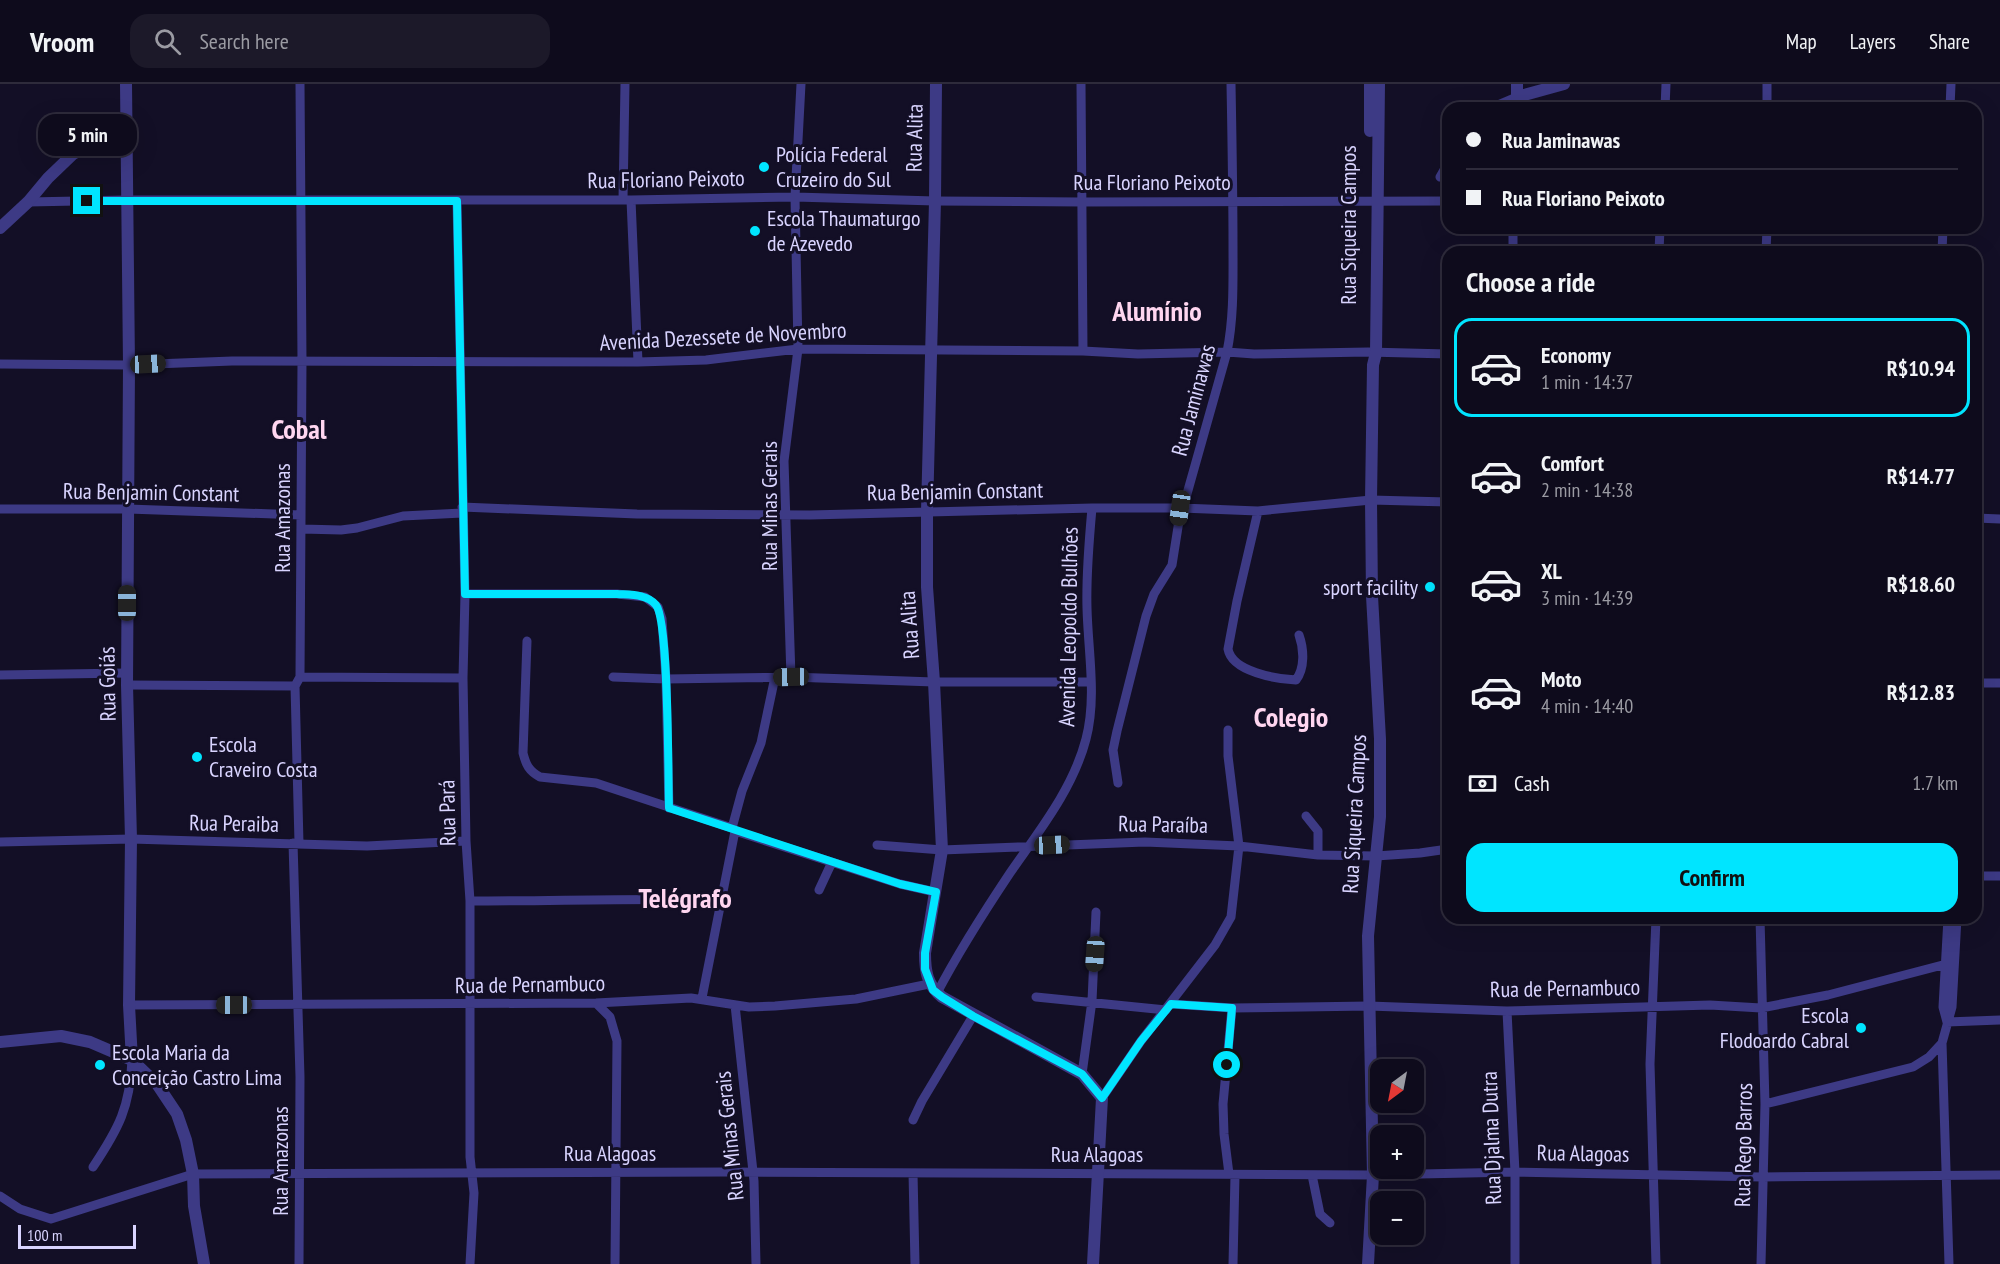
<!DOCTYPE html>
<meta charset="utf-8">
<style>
body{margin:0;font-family:"PT Sans Narrow",sans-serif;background:#1c1929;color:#f1f3f6;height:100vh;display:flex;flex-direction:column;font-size:22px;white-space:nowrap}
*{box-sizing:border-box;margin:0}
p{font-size:20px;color:#9b9ba3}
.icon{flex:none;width:33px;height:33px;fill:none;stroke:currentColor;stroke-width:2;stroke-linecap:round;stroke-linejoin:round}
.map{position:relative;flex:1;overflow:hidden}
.details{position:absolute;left:1442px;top:162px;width:540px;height:678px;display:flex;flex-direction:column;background:#0e0b1c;border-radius:18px;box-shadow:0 6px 24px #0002,0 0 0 2px #2e2b3b}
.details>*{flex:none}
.guide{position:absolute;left:1442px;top:18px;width:540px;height:132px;border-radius:18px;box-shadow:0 6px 24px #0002,0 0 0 2px #2e2b3b;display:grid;align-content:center;height:132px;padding:0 24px;background:#0e0b1c}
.needle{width:39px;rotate:212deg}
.tools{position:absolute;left:1370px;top:975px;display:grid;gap:12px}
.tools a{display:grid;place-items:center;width:54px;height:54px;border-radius:12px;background:#0e0b1c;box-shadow:0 6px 24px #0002,0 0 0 2px #2e2b3b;font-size:30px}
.scale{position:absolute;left:18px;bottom:15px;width:118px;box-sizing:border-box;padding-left:6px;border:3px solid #d9d4ff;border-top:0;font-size:16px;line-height:21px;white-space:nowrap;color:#d9d4ff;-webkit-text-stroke:4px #130f26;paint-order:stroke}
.end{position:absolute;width:27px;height:27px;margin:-14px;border:8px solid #00e5ff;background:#111;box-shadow:0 0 0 3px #111}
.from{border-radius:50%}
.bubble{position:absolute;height:42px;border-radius:18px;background:#0e0b1c;box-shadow:0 6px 24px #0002,0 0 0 2px #2e2b3b;font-size:20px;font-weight:600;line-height:42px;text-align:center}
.car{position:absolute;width:18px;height:36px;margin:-18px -9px;border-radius:8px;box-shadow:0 0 4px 2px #0007;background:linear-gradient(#222 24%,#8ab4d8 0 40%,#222 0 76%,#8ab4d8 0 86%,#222 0)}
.guide b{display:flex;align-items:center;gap:21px;height:57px;font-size:22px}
.guide b+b{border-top:2px solid #2e2b3b}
.guide i{width:15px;height:15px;background:#f1f3f6}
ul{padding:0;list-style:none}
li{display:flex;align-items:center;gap:18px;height:99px;margin:0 12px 9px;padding:0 12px;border:3px solid transparent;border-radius:18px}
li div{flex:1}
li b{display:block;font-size:22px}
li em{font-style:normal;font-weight:600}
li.selected{border-color:#00e5ff}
li>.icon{width:54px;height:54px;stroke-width:1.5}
h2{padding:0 24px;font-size:27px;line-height:72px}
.pay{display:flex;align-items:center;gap:15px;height:66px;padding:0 24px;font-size:22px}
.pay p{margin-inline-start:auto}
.button{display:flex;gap:12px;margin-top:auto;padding:12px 24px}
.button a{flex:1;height:69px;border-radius:18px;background:#00e5ff;color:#111;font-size:24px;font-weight:600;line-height:69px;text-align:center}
header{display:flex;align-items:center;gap:36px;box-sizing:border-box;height:84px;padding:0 30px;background:#0e0b1c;border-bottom:2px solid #2e2b3b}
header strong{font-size:28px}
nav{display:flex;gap:33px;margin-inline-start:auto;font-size:21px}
.search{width:420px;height:54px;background:#1c1929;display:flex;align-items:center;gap:15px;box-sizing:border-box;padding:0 21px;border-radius:18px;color:#9b9ba3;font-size:22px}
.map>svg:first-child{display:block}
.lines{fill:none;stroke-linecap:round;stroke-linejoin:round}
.minor{stroke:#3d3a85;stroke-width:9}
.tertiary{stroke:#3d3a85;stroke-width:12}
.route{stroke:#00e5ff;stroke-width:8}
.poi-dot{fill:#00e5ff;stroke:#130f26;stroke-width:2}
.labels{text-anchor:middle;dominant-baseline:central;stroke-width:6;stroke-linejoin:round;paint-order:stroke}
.street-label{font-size:22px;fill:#d9d4ff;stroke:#130f26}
.poi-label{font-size:22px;fill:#d9d4ff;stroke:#130f26;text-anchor:start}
.district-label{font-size:28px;font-weight:bold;fill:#ffd6f0;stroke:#130f26}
</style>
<header>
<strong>Vroom</strong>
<div class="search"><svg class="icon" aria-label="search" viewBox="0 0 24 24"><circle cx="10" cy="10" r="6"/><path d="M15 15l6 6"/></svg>Search here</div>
<nav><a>Map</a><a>Layers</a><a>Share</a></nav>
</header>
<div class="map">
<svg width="2000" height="1180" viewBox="0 0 2000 1180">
<rect width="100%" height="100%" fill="#130f26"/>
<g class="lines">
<path class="minor" d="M1081,0L1083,267
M1767,0V24
M1491,24L1517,13L1516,24
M1665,24L1666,0
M1950,24L1951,0
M1440,93L1448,79
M623,115L625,0
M631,116L638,278
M457,117L465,510L463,594L466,757L470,817V1073L474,1109L470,1180
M28,118L127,116H631L795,113L935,117L1082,118L1448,117
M1513,168V144
M1659,168L1660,144
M1766,168L1767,144
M1942,168L1943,144
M0,280L129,281L232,277L638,278L706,276L798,265L1083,267L1138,270L1227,268L1254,270L1368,268L1448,270
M462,423L637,430L810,431L1092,424H1181L1258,427L1371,416L1448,418
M1183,424L1227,268C1234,233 1233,198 1233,162C1233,108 1232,54 1231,0
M0,425H128L301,431
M1258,427L1237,517L1228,565C1232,588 1277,595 1296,596C1305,584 1304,565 1299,551
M1976,434L2000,435
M302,445L341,446L357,444L403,432L462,429
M465,510H617L645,513L658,523L662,535L666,595L669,724
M527,557L523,669C526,681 529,687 540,693L596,699L732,744L735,747L900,800L935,808
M0,591L127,589
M300,593L463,594
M613,593L666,595L791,593L934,598H1091
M791,593L784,377L798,265L795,113L801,0
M1976,599H2000
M127,601L295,602
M1118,699L1113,666L1117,647L1146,532L1154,510L1172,481L1181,424
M1306,732L1318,747V771
M732,744L742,707L761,659L775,593
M0,758L131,755L367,762L466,757
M293,759L300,993L299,1180
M299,759L295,602L300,593L302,277L300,0
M877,761L942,766L1145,758L1239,762L1318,771L1376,772L1420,769L1448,765
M1976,792H2000
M819,806L832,778
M470,817C554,817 638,814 722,816
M1656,834L1650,980L1656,1180
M1760,834L1765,1020L1761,1180
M937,909C959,867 984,828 1010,789C1039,747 1073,705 1086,655C1097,613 1088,567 1087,524C1086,490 1089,457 1092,424
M1036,913L1166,926
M702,914L735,747
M596,919L610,933L617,957L615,1180
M1171,920L1232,924L1369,922L1507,927L1710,921L1761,924L1828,911L1954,878
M129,921L596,919L691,914L749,923L775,922L856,915L929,900
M735,921L754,1097L756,1180
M1507,927L1515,1088V1180
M1947,938L1943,923L1948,834
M1947,938L2000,936
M1082,990L1092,917L1096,828
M1102,1014L1141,957L1215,861L1231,833L1239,762L1228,672V646
M1765,1020L1913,983L1929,973L1942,959
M913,1036L922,1017L973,932
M93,1083C119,1044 130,1023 132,976
M913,1089L915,1180
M1229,1090L1224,1050L1223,1020L1232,924
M1312,1091L1320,1130L1330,1139
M0,1112L20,1125L51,1135L193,1090L730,1088L1373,1091L1515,1088L1762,1093L2000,1091
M1233,1180L1235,1091
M1949,1180L1942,959L1952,923L1957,834"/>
<path class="tertiary" d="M126,0L129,281L127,601L131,755L129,921L132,976
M936,0L935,117L927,427V503L934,598L942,766L925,869C925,887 927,901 942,913L1082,990L1102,1014L1093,1180
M1370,0V47
M1517,0V13L1564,0
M0,144L28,118L48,94L73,70L99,55L127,44
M0,958L61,952L90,958L132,976L157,1000L177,1030L186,1056L193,1090L194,1122L204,1180
M1368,1180L1373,1091L1368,852L1380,733V655L1372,512L1371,416L1373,281L1376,269L1379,0"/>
</g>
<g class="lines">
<path class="route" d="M87,117H457L465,510H617C631,511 647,510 656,521C669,537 668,693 669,724L900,800L936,808L925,869V885L933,906L942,913L973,932L1082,990L1102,1014L1141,957L1171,920L1232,924L1227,981"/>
</g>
<g class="poi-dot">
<circle cx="764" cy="83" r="6"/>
<circle cx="755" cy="147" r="6"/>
<circle cx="1430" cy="503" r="6"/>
<circle cx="197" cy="673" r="6"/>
<circle cx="1861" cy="944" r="6"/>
<circle cx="100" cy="981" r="6"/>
</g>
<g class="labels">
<g class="street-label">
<text transform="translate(914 54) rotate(-89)">Rua Alita</text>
<text transform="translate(666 95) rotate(-1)">Rua Floriano Peixoto</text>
<text x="1152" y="98">Rua Floriano Peixoto</text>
<text transform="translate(1348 141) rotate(-90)">Rua Siqueira Campos</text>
<text transform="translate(723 252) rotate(-3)">Avenida Dezessete de Novembro</text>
<text transform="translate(1193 316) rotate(-75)">Rua Jaminawas</text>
<text transform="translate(955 407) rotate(-1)">Rua Benjamin Constant</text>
<text transform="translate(151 408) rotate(1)">Rua Benjamin Constant</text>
<text transform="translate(769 422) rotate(-90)">Rua Minas Gerais</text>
<text transform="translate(282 434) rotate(-90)">Rua Amazonas</text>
<text transform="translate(909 541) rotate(-94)">Rua Alita</text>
<text transform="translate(1068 543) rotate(-89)">Avenida Leopoldo Bulhões</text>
<text transform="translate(107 600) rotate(-91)">Rua Goiás</text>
<text transform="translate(447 729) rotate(-91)">Rua Pará</text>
<text transform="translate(1354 730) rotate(-87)">Rua Siqueira Campos</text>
<text transform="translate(234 739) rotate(1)">Rua Peraiba</text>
<text transform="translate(1163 740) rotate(1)">Rua Paraíba</text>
<text transform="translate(530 900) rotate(-1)">Rua de Pernambuco</text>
<text transform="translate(1565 904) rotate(-1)">Rua de Pernambuco</text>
<text transform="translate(729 1052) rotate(-96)">Rua Minas Gerais</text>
<text transform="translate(1491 1054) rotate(-92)">Rua Djalma Dutra</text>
<text transform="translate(1743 1061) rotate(-89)">Rua Rego Barros</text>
<text x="610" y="1069">Rua Alagoas</text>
<text transform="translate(1583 1069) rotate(1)">Rua Alagoas</text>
<text x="1097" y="1070">Rua Alagoas</text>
<text transform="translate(280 1077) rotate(-90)">Rua Amazonas</text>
</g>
<g class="poi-label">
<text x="776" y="70">Polícia Federal<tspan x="776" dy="25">Cruzeiro do Sul</tspan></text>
<text x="767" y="134">Escola Thaumaturgo<tspan x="767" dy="25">de Azevedo</tspan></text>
<text x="1418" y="503" text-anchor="end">sport facility</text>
<text x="209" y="660">Escola<tspan x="209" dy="25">Craveiro Costa</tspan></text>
<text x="1849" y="931" text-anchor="end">Escola<tspan x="1849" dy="25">Flodoardo Cabral</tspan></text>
<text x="112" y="968">Escola Maria da<tspan x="112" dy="25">Conceição Castro Lima</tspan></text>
</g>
<g class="district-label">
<text x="1157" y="226">Alumínio</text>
<text x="299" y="344">Cobal</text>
<text x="1291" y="632">Colegio</text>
<text x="685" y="813">Telégrafo</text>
</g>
</g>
</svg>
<div class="tools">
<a><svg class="needle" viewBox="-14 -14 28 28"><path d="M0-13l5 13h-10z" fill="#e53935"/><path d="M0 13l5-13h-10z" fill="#9b9ba3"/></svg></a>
<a>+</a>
<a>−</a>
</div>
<div class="scale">100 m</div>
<i class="end from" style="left:1227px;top:981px"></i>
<i class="end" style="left:87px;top:117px"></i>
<div class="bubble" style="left:38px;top:30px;width:99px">5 min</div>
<i class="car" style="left:148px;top:280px;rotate:87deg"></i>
<i class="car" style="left:1180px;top:424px;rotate:188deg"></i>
<i class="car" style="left:127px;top:519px;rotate:0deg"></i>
<i class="car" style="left:791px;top:593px;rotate:269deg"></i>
<i class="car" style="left:1052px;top:761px;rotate:87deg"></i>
<i class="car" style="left:1095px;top:870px;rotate:184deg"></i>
<i class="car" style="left:234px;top:921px;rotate:270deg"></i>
<div class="guide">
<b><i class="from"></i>Rua Jaminawas</b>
<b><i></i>Rua Floriano Peixoto</b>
</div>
<section class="details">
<h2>Choose a ride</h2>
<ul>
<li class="selected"><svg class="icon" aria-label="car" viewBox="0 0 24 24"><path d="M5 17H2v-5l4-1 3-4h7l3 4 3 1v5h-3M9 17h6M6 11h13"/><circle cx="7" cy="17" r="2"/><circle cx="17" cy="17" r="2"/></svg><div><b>Economy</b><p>1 min · 14:37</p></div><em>R$10.94</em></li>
<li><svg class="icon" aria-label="car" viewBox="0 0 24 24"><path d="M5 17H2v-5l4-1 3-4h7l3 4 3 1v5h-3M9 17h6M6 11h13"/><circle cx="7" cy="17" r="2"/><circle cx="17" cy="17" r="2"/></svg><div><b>Comfort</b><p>2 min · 14:38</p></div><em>R$14.77</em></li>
<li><svg class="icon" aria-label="car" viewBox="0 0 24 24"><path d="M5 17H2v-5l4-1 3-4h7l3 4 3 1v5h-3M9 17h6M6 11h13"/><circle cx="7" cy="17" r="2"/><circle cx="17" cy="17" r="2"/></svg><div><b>XL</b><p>3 min · 14:39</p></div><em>R$18.60</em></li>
<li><svg class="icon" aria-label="car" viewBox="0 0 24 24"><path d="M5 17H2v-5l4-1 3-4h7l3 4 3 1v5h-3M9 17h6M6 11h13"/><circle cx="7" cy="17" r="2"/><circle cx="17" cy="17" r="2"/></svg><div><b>Moto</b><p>4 min · 14:40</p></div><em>R$12.83</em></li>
</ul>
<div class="pay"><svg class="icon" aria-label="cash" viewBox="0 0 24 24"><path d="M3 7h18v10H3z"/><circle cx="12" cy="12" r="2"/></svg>Cash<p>1.7 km</p></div>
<div class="button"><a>Confirm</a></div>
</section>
</div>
